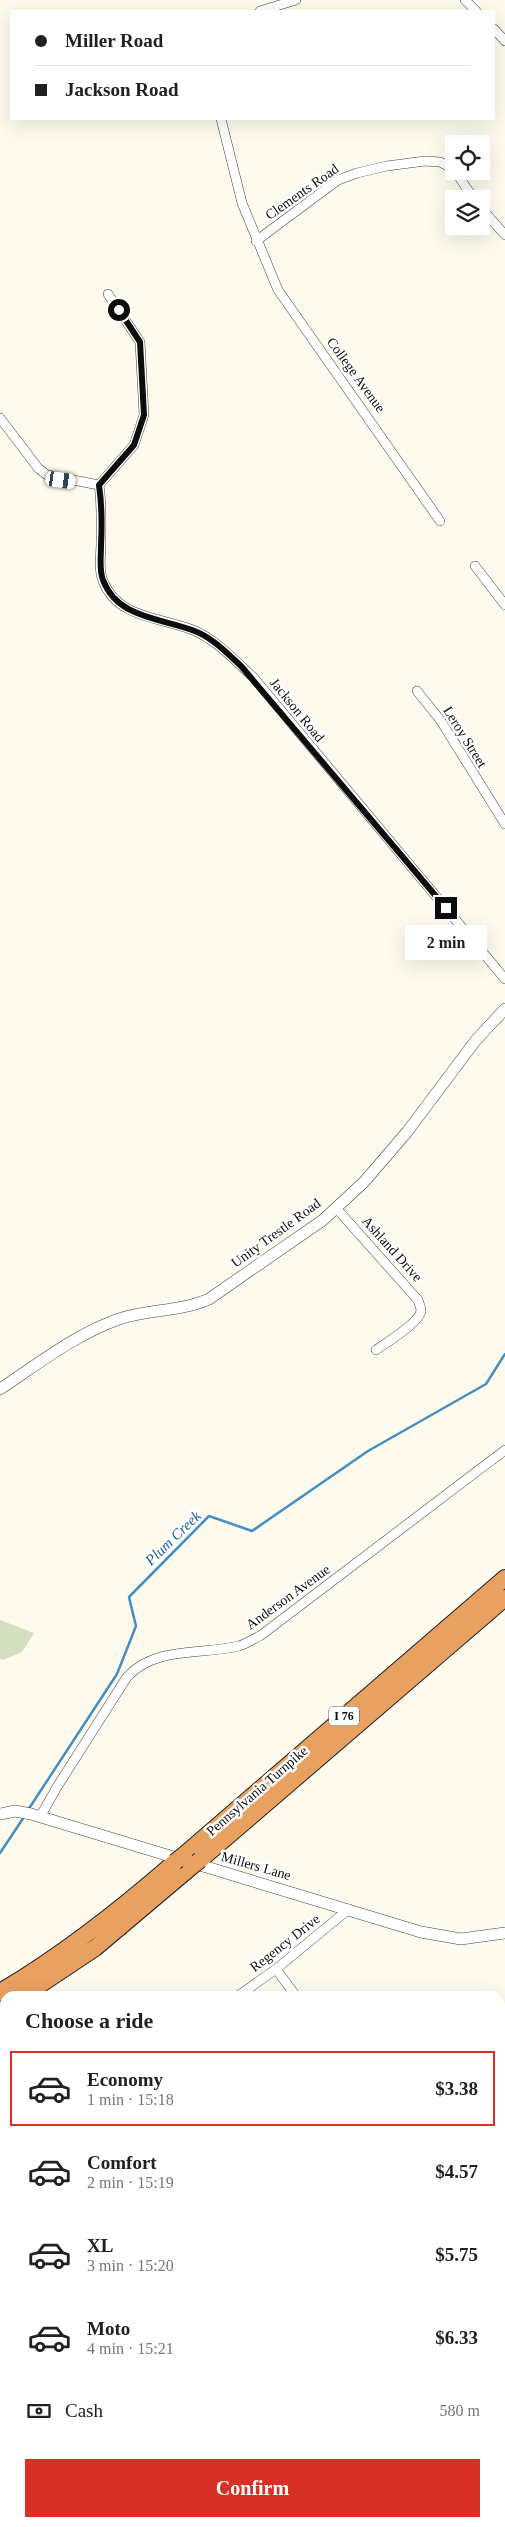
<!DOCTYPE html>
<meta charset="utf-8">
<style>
body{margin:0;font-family:Georgia,serif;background:#f6f6f6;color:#202124;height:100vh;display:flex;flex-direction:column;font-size:19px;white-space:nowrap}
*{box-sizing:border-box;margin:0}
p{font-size:16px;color:#757577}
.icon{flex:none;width:28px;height:28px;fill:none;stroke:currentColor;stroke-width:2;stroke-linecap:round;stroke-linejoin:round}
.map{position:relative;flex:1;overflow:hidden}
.sheet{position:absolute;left:0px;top:1991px;width:505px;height:536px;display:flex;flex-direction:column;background:#fff;border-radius:15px 15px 0 0;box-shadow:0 5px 20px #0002}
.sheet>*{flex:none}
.banner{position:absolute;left:10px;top:10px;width:485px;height:110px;border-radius:0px;box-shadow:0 5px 20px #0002;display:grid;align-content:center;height:110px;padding:0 25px;background:#fff}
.fabs{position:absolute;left:445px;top:135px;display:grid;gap:10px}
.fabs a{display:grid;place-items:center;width:45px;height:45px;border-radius:0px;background:#fff;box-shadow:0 5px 20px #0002;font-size:25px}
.end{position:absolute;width:22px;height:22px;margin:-11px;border:6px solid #0d0d0d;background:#fff;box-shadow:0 0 0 2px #fff}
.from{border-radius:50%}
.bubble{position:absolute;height:35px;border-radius:0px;background:#fff;box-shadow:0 5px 20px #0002;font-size:16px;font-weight:700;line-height:35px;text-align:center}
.car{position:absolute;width:15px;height:30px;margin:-15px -8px;border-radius:6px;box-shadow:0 0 4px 1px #0007;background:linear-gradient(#fff 24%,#345 0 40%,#fff 0 76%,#345 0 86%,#fff 0)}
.banner b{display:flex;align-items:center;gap:18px;height:48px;font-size:19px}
.banner b+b{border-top:1px solid #e0e0e0}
.banner i{width:12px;height:12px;background:#202124}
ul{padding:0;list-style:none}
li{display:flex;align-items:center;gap:15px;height:75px;margin:0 10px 8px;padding:0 15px;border:2px solid transparent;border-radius:0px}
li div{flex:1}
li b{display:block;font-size:19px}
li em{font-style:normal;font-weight:700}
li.selected{border-color:#d93025}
li>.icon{width:45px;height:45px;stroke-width:1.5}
h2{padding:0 25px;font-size:22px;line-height:60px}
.pay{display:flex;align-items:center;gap:12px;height:55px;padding:0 25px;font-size:19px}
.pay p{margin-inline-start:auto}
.primary-button{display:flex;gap:10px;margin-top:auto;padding:10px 25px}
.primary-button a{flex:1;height:58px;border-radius:0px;background:#d93025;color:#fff;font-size:20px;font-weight:700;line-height:58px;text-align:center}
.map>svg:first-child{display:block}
.cemetery{fill:#d4dec1}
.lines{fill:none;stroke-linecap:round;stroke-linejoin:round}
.stream{stroke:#438fc3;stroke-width:2.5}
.minor-casing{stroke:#404040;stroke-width:10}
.tertiary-casing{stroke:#404040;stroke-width:12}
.motorway-casing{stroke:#1e1e1e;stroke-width:18}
.minor{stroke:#fff;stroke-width:9}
.tertiary{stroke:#fff;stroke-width:11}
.motorway{stroke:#e9a161;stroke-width:16}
.motorway-bridge-casing{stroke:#1e1e1e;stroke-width:18;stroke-linecap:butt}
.motorway-bridge{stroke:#e9a161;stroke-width:16}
.route{stroke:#0d0d0d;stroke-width:6}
.labels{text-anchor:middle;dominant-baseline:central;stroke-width:5;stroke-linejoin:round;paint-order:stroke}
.shield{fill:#fff;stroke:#565656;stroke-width:1}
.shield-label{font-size:12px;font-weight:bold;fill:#0d0d0d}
.street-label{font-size:14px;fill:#0d0d0d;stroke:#fff}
.water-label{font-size:15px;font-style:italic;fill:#206195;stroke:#fff}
</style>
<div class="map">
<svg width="505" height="2527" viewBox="0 0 505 2527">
<rect width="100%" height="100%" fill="#fefbee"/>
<path class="cemetery" d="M0,1620L34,1633L22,1652L3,1660L0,1659Z"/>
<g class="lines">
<path class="stream" d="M28,1810L117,1674L136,1626L129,1597L209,1516L252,1531L368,1451L486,1384L505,1354
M0,1853L24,1817"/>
<defs>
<path id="minor" d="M465,0L476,11
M260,11L296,0
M494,29L505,41
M221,119L242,203L278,290L440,521
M455,171L474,199
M481,208L505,235
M256,241L338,180L357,173L387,166L425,161L440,162L454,169
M0,418L38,468L47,475L99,485
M99,485C102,504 101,524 101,543C101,555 98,569 103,581C118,619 161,617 193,630C217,640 234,660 253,677L505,979
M99,485L134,445L144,415L140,342L108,294
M475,566L505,605
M417,691L441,721L505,824
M336,1208L418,1300C419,1303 421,1308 421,1311C419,1323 386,1343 376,1350
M40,1817L57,1787L127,1677C155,1646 201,1655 239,1646C246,1644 253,1639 260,1636L505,1450
M276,1969L296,1996
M238,1996L276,1969L349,1909
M500,2063L505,2062
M0,2112L5,2110
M500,2171H505
M0,2220L5,2217"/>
<path id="tertiary" d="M0,1389C38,1364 76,1334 119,1319C149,1309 180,1312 209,1299L323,1220L364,1182L407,1132L476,1040L505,1009
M0,1814L15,1811L31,1814L421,1932L461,1939L505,1933
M500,2331L505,2332
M0,2473L5,2470"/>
<path id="motorway" d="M184,1855L505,1578
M200,1860L505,1598
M0,1992C63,1955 120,1910 175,1862
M23,1996L95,1948L191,1867
M0,2010L5,2007"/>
</defs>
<use href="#minor" class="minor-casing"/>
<use href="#tertiary" class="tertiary-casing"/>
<use href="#motorway" class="motorway-casing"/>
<use href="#minor" class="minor"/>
<use href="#tertiary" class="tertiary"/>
<use href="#motorway" class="motorway"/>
<defs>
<path id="motorway-bridge" d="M175,1862L184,1855
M191,1867L200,1860"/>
</defs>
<use href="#motorway-bridge" class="motorway-bridge-casing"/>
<use href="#motorway-bridge" class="motorway-bridge"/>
</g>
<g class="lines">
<path class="route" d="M119,310L140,342L144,415L134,445L99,485C102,505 102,526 101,546C101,557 99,570 103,580C117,618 160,618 192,630C212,637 226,652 241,666L446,908"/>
</g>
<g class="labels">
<rect class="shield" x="329" y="1706.5" width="30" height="19" rx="4"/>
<g class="shield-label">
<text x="344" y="1716">I 76</text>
</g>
<g class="street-label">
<text transform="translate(302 192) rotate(-35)">Clements Road</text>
<text transform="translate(356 375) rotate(54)">College Avenue</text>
<text transform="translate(297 710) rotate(51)">Jackson Road</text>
<text transform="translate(465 737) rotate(58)">Leroy Street</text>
<text transform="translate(276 1233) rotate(-36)">Unity Trestle Road</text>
<text transform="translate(392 1249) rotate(48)">Ashland Drive</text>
<text transform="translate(288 1597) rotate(-36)">Anderson Avenue</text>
<text transform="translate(257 1791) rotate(-41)">Pennsylvania Turnpike</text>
<text transform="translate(256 1866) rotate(16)">Millers Lane</text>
<text transform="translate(285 1943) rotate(-38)">Regency Drive</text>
</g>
<g class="water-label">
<text transform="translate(173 1538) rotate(-44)">Plum Creek</text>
</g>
</g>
</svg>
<div class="fabs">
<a><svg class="icon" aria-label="locate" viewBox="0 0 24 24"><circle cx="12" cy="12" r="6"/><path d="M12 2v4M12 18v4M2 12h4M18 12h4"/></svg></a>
<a><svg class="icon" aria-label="layers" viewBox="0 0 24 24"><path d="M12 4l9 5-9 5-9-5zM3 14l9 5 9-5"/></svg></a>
</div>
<i class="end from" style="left:119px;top:310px"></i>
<i class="end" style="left:446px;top:908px"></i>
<div class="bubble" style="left:405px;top:925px;width:82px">2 min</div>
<i class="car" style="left:61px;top:480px;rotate:98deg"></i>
<div class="banner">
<b><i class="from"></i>Miller Road</b>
<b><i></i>Jackson Road</b>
</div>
<section class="sheet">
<h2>Choose a ride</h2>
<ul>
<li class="selected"><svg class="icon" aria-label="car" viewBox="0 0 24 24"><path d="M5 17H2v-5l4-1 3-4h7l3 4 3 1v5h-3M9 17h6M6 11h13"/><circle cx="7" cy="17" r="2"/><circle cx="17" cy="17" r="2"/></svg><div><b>Economy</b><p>1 min · 15:18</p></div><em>$3.38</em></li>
<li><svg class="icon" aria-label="car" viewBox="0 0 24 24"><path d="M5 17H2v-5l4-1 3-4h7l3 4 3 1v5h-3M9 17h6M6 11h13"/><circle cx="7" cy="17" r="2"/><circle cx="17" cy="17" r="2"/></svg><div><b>Comfort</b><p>2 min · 15:19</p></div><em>$4.57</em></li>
<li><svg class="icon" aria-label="car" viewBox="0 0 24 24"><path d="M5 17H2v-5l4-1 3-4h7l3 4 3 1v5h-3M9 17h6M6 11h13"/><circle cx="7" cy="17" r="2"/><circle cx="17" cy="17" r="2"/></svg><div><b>XL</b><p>3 min · 15:20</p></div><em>$5.75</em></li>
<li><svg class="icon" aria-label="car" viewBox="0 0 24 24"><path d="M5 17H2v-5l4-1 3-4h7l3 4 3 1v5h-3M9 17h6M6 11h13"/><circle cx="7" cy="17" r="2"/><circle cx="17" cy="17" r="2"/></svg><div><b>Moto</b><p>4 min · 15:21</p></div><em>$6.33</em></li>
</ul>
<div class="pay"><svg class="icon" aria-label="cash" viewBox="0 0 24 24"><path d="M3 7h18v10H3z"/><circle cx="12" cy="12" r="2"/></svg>Cash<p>580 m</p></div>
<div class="primary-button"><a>Confirm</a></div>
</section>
</div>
